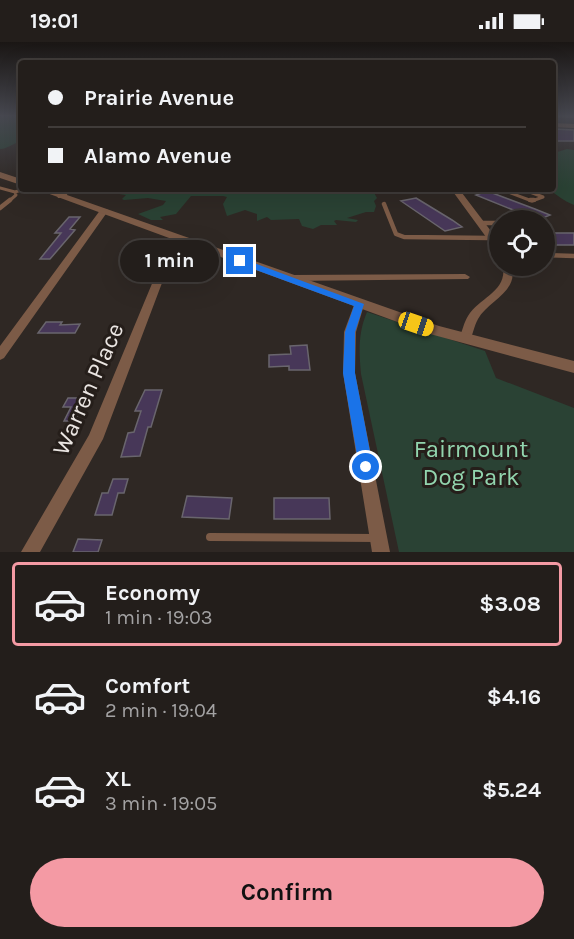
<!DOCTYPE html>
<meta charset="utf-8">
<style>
body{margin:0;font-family:Karla,sans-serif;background:#2b2724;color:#f1f3f6;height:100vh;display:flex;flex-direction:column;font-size:22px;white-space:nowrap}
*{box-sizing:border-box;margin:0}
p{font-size:20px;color:#a3a2a3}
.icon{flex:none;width:33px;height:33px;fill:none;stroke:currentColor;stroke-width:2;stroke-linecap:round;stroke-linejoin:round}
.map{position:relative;height:510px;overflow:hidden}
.details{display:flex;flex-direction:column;background:#231e1b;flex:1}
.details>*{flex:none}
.top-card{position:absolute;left:18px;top:18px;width:538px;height:132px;border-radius:6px;box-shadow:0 6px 24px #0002,0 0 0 2px #403c3a;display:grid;align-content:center;height:132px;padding:0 30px;background:#231e1b}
.controls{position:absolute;left:489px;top:168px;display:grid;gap:12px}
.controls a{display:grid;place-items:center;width:66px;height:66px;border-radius:50%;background:#231e1b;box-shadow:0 6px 24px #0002,0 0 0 2px #403c3a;font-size:30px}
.end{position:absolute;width:27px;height:27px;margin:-14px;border:8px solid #1a73e8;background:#fff;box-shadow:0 0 0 3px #fff}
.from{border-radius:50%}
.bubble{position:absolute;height:42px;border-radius:21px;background:#231e1b;box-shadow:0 6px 24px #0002,0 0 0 2px #403c3a;font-size:20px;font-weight:700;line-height:42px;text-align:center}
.car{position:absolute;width:18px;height:36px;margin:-18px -9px;border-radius:8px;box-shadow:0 0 4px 2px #0007;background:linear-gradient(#f5c518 24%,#345 0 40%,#f5c518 0 76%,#345 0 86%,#f5c518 0)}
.top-card b{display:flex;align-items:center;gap:21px;height:57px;font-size:22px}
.top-card b+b{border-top:2px solid #403c3a}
.top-card i{width:15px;height:15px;background:#f1f3f6}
ul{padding:10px 0 0;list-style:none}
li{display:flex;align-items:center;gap:18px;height:84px;margin:0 12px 9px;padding:0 18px;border:3px solid transparent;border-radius:6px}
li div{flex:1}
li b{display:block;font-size:22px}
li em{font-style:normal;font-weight:700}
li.active{border-color:#f49aa4}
li>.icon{width:54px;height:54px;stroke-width:1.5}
.primary-button{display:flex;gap:12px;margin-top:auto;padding:12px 30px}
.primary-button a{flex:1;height:69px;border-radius:36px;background:#f49aa4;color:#111;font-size:24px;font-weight:700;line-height:69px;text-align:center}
.status{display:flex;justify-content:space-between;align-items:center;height:42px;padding:0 30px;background:#231e1b;direction:ltr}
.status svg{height:16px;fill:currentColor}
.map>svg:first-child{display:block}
.green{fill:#2a4234}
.building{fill:#473758;stroke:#69656d;stroke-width:1.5}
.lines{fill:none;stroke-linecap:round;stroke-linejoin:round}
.service-far3{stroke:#7c5b47;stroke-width:2}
.service-far2{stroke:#7c5b47;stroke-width:3}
.service-far1{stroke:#7c5b47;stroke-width:4.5}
.service{stroke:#7c5b47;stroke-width:8}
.minor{fill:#7c5b47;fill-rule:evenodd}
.tertiary{fill:#7c5b47;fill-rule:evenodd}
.route{fill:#1a73e8}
.labels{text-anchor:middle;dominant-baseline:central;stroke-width:6;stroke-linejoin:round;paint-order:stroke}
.near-street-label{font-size:24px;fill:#eae5e2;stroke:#251e1a}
.near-park-label{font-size:24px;fill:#92d5ae;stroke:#251e1a}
</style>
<div class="status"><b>19:01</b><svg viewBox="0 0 49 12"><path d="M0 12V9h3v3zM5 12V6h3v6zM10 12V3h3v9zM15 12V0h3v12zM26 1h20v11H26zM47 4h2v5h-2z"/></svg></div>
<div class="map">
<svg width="574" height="510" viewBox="0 0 574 510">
<rect width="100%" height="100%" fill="#2f2824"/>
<path class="green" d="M0,74H21V100C12,101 8,107 0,107Z
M567,107L574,108V163C563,159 557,152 547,147H554V111Z
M114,147H372L377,156L374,159L376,164L374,170H366L347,176L358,178L356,180L336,178L334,179L337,183H321L313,187L302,184L299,177L271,178L267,175L257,179V172L245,168L227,174L223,162L227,155L223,154H191L176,172L160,175L163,178H151L138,172L163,163L166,159L148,156L124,158L122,157L126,153L119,152L118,148Z
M367,270L485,309L496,336L574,366V510H399L361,332C359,310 358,291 367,270Z"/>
<path class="building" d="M554,87L574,88V99H554Z
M487,149L535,167L550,173L538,178L476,153Z
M416,156L452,178L462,185L445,189L401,159Z
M69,175H80L70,187L75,188L50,217H40L61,191H55Z
M544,191H574V203H544Z
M46,280H62L60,283L80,282L75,291H38Z
M307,303L310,328H289V324L269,325V313L291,312L290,304Z
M145,348H162L151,385H148L140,414L121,415L128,391L134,390L141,369H135Z
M68,356H91L87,366H81L75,379H64L71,365H63Z
M113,437H128L124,451H118L112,473H95L102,451H108Z
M187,454L232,456L229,477L182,475Z
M274,456H329L330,477H274Z
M78,497L102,498L98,510H73Z"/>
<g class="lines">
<path class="service-far3" d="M554,74L574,75"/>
<path class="service-far2" d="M0,146L15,150L24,147
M500,147L532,159L543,155L522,147
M8,160L16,153L15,150"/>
<path class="service-far1" d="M530,158H534
M384,162L396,192L404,195L490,196
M0,166L10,158
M480,181H500
M544,213L574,214"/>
<path class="service" d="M210,495L377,496"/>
<path class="minor" d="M64,147H72L64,156H58L57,154Z
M451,147H459L500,201V211L497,210Z
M101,167H107L108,169L4,316L0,318V304Z
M175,193L179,196L103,397L40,510H21L89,393L171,196Z
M503,224H511C520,249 488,259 478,277C474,284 473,293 469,300H461L459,297C462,290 464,280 468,274C480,255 507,250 503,224Z
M465,232L470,235L468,237L291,239L286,236L291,233Z
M359,260L364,263L356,290L355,331L390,510H372L343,331L344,290L354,263Z"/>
<path class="tertiary" d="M554,81L574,82V86L554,85Z
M0,130L21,137V143L0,136Z
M36,147H50L439,284L574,319V331L430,292Z"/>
</g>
<linearGradient id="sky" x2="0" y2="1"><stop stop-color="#1a1614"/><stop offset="0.51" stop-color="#474850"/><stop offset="1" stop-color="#474850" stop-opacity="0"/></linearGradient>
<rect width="574" height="145" fill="url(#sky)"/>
<path class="route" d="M237,217H243L364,262L355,290V331L373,425L371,430L366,432L361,430L359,425L343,331L345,290L354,264L237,221Z"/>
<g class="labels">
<g class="near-street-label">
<text transform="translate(88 347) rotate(-66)">Warren Place</text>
</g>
<g class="near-park-label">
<text x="471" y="407">Fairmount<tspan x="471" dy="28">Dog Park</tspan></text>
</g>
</g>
</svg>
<div class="controls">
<a><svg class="icon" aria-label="locate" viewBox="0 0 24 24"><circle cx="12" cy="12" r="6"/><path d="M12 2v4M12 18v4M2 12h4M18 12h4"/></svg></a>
</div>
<i class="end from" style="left:366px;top:425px"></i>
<i class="end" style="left:240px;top:219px"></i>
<div class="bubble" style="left:120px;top:198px;width:99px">1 min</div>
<i class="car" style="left:416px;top:282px;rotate:109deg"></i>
<div class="top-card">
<b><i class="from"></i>Prairie Avenue</b>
<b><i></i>Alamo Avenue</b>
</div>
</div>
<section class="details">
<ul>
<li class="active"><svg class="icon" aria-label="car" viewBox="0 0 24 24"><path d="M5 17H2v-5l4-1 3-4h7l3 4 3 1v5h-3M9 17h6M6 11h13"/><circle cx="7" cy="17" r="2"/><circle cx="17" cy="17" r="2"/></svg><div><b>Economy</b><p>1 min · 19:03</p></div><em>$3.08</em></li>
<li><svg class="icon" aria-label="car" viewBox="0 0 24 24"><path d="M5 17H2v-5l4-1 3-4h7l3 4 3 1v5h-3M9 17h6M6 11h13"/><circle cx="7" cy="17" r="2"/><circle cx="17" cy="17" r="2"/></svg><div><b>Comfort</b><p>2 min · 19:04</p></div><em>$4.16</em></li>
<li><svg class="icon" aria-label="car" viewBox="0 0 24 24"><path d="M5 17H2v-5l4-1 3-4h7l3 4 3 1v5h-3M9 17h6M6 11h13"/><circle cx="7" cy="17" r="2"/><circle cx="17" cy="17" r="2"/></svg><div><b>XL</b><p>3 min · 19:05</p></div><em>$5.24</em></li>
</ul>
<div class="primary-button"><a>Confirm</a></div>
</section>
